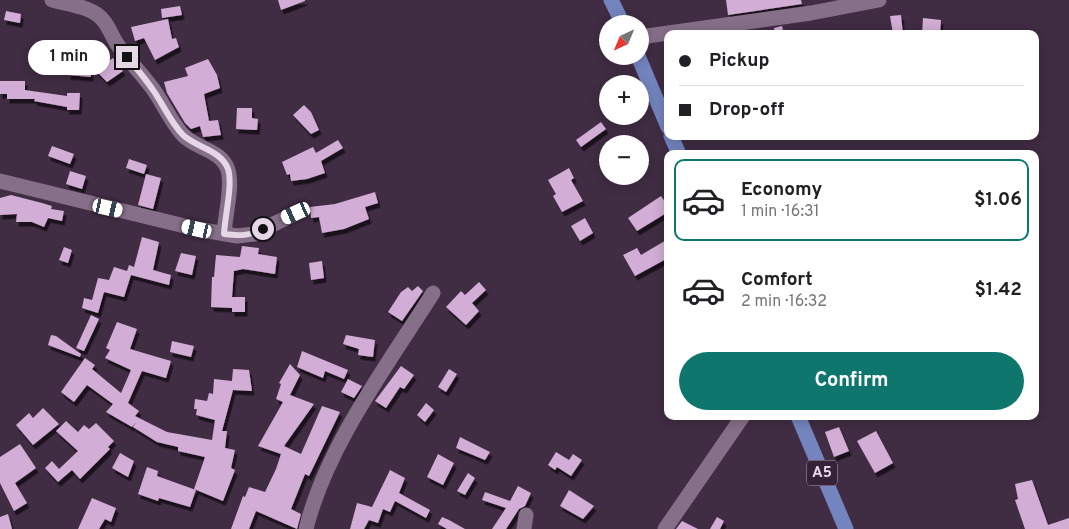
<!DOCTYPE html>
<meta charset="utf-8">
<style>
body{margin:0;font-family:Overpass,sans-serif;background:#f2f2f2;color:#202124;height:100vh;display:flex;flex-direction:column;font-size:19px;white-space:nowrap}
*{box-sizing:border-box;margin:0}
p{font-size:16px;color:#757577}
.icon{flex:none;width:28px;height:28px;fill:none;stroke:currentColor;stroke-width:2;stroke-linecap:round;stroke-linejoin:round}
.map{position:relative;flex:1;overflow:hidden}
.details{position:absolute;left:664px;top:150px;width:375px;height:270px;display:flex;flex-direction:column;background:#fff;border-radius:10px;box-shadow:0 2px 12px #0003}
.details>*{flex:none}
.guide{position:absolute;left:664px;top:30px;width:375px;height:110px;border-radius:10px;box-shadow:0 2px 12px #0003;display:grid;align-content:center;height:110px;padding:0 15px;background:#fff}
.needle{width:32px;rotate:224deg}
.buttons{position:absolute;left:599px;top:15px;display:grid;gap:10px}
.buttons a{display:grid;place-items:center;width:50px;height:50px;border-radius:50%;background:#fff;box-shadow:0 2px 12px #0003;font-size:25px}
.end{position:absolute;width:22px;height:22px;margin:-11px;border:6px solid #e5d7e6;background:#111;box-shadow:0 0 0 2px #111}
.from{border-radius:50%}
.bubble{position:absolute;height:35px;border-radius:18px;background:#fff;box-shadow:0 2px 12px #0003;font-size:16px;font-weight:700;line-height:35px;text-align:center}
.car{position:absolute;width:15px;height:30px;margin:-15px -8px;border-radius:6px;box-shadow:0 0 4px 1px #0007;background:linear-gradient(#fff 24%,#345 0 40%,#fff 0 76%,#345 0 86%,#fff 0)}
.guide b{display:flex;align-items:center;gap:18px;height:48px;font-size:19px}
.guide b+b{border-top:1px solid #e0e0e0}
.guide i{width:12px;height:12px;background:#202124}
ul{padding:9px 0 0;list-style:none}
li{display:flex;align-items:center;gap:15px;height:82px;margin:0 10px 8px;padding:0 5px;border:2px solid transparent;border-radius:10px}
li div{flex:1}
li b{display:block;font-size:19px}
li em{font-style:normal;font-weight:700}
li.selected{border-color:#0f766e}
li>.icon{width:45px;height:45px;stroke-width:1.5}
.button{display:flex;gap:10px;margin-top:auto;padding:10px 15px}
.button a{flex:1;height:58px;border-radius:30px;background:#0f766e;color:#fff;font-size:20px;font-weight:700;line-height:58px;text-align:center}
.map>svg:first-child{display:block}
.building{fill:#d2add6;filter:url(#shadow)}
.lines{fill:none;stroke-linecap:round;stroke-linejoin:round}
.minor{stroke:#866f89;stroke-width:15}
.major{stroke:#7384be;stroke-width:15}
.route{stroke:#e5d7e6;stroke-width:6}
.labels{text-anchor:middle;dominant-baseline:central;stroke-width:5;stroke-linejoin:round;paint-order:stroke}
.shield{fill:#362238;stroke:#b0a1b2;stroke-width:1}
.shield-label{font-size:15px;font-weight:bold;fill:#e5d7e6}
</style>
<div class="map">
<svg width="1069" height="529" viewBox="0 0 1069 529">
<defs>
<filter id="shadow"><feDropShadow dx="2.5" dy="4.5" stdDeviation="0" flood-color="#0009"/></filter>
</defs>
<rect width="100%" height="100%" fill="#402c43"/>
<path class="building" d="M278,0H305V1L281,10Z
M726,0H801L802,4L728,15Z
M180,6L182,15L162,18L161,9Z
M6,11L21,14L20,23L4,20Z
M901,15L903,34H893L890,16Z
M923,18L941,20L940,34H922Z
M168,19L172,39L176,38L179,47L155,60L144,38L135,41L131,27Z
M782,26L784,34H775L774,28Z
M69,57H90L91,77L68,75Z
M113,58L123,71L107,82L95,70Z
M208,59L217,75L220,88L204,94L209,121L218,120L221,135L203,137L200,126L191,129L185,123L167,93L164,82L188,76L185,68Z
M0,81H25V90L67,96V93H80L79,110H67V107L34,101L35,99H7V94H0Z
M304,105L311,112L319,130L311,134L293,115Z
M237,108H252V118L258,119L257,130L236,129Z
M601,122L606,129L581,147L576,140Z
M338,140L343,148L321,161L325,173L307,179L291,181L290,174L287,175L282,162L313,147L316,153Z
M52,146L74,154L70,164L48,156Z
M129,159L147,165L144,174L126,168Z
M569,168L574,178L571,180L583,201L562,212L553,196L556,194L548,180Z
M70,171L86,176L82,189L66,184Z
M146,174L161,178L153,209L138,205Z
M375,192L378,203L365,207L369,219L344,229L322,233L319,217L311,218L310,207L335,204Z
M11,195L42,203L52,206L51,209L64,211L62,221L48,218L44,227L32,222H16L17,214L0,215V198Z
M661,196L668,206V212L637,231L628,218Z
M585,218L593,233L580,241L571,226Z
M142,237L159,242L153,270L171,275L169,285L131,275L124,297L104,292L98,313L82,308L84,298L92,300L98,278L109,280L114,267L127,271L129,265L134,267Z
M668,239V258L635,276L623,255L637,248L641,255Z
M242,246L259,248L258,254L277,257L275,274L243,269L234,271L232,297H245V312H232V308L211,307L212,277H214L216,255L240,257Z
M64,247L72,250L68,263L59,260Z
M181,253L196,256L192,275L175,271Z
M322,261L324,278L311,280L309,263Z
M479,282L486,290L472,303L479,311L466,325L446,307L461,291L465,295Z
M418,286L423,291L402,321L388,312L401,292L408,287L412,291Z
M91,315L99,319L84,351L76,348Z
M117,322L137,329L130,349L171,361L166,378L142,371L128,403L139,411L135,416L167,432L212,440L215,420L196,415L197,409H194L195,399L207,401L209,393L213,394L214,379L232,381L233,369L249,370L252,391L233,390L222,431H227L225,448L235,450L231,468L235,470L223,501L194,489L205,457L178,451V447L157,442L133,427L136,422L132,427L106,412L113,404L87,385L74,402L61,392L85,358L95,365L92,369L121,393L131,370L105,358L110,350L106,348Z
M51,335L56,336L81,354L80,357L48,345Z
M346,335L375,340L373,357L358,355L359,349L343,344Z
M172,341L194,346L191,357L170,352Z
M302,351L348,370L344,379L325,371L323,378L297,367Z
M290,364L300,375L290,395L314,404L284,446L301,454L322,406L340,412L309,476L305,474L291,509L301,514L297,529L256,511L249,529H231L243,496L245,497L249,487L265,492L276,469L281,454L258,446L283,402L276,399L281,384L279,383Z
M401,366L414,375L404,389L400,387L386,408L375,401Z
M449,369L457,374L446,392L438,387Z
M348,379L362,386L354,398L341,392Z
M426,403L434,410L425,422L417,415Z
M43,408L59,424L33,445L16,425L29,413L33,418Z
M66,421L78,432L84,425L89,429L96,423L114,441L108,447L110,449L80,479L72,470L58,482L45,468L52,461L59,469L78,451L56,431Z
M839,427L849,451L834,457L825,432Z
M876,431L893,463L875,473L857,441Z
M460,437L490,452L485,460L456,448Z
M20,444L36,468L15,483L27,503L14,511L0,483V457Z
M556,452L569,460L573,454L582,460L571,476L557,467L555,470L548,465Z
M120,453L134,461L128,477L112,468Z
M438,454L454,463L443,485L427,477Z
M147,467L158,471L157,476L196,490L190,507L159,498L158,501L138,494Z
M390,470L405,478L399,493L430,510L426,518L395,501L390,512L383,509L378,523L369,520L364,529H350L357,503L372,507Z
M468,473L475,478L465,495L457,491Z
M1032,480L1048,525L1069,518V529H1025L1015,500L1018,499L1015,484Z
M518,486L531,493L525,506L519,509L506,529H492L506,508L482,500L485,492L510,501Z
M569,490L594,506L583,519L560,506Z
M92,498L116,508L111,522L105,519L99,529H78Z
M8,514L12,529H0V517Z
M442,517L449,520L465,529H447L438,524Z
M717,517L724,521L720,529H710Z
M682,521L698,529H676Z"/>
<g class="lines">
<path class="minor" d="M52,0C67,4 86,6 99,16C108,23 111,35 117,44C128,60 142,74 153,89C163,103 170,120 182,134C195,149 221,149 228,170C233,186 225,215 224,234
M640,37L811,13L879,0
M0,181L197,229L237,236L254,234L296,213
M306,529C326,447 388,364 433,293
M524,529L526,515
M665,529L743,416"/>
<path class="major" d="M611,0L623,24
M638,56L668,127
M671,136L679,154
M798,416L846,529"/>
</g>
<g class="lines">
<path class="route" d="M127,57C136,68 145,78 153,90C163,104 171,123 183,135C197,148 221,150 228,169C233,184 225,215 224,234C239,236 250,236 263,229"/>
</g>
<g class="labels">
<rect class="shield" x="807" y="460.5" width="30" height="25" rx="4"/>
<g class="shield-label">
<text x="822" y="473">A5</text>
</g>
</g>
</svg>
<div class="buttons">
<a><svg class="needle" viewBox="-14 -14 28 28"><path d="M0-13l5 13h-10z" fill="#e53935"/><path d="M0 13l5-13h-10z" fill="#757577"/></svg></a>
<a>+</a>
<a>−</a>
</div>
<i class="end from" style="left:263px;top:229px"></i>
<i class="end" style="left:127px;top:57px"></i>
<div class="bubble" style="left:28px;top:40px;width:82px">1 min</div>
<i class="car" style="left:108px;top:208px;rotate:103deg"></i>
<i class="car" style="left:296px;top:213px;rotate:246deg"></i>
<i class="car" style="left:197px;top:229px;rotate:283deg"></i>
<div class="guide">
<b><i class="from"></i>Pickup</b>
<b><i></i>Drop-off</b>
</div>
<section class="details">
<ul>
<li class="selected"><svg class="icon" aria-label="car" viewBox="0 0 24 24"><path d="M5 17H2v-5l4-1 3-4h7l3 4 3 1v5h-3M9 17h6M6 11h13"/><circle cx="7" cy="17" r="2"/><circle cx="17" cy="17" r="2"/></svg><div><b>Economy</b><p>1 min · 16:31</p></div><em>$1.06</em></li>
<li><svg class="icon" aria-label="car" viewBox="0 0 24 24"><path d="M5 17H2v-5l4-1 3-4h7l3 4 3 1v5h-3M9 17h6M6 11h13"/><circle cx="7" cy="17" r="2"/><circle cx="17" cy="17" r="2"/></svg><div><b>Comfort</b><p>2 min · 16:32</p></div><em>$1.42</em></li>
</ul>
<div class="button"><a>Confirm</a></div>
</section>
</div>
